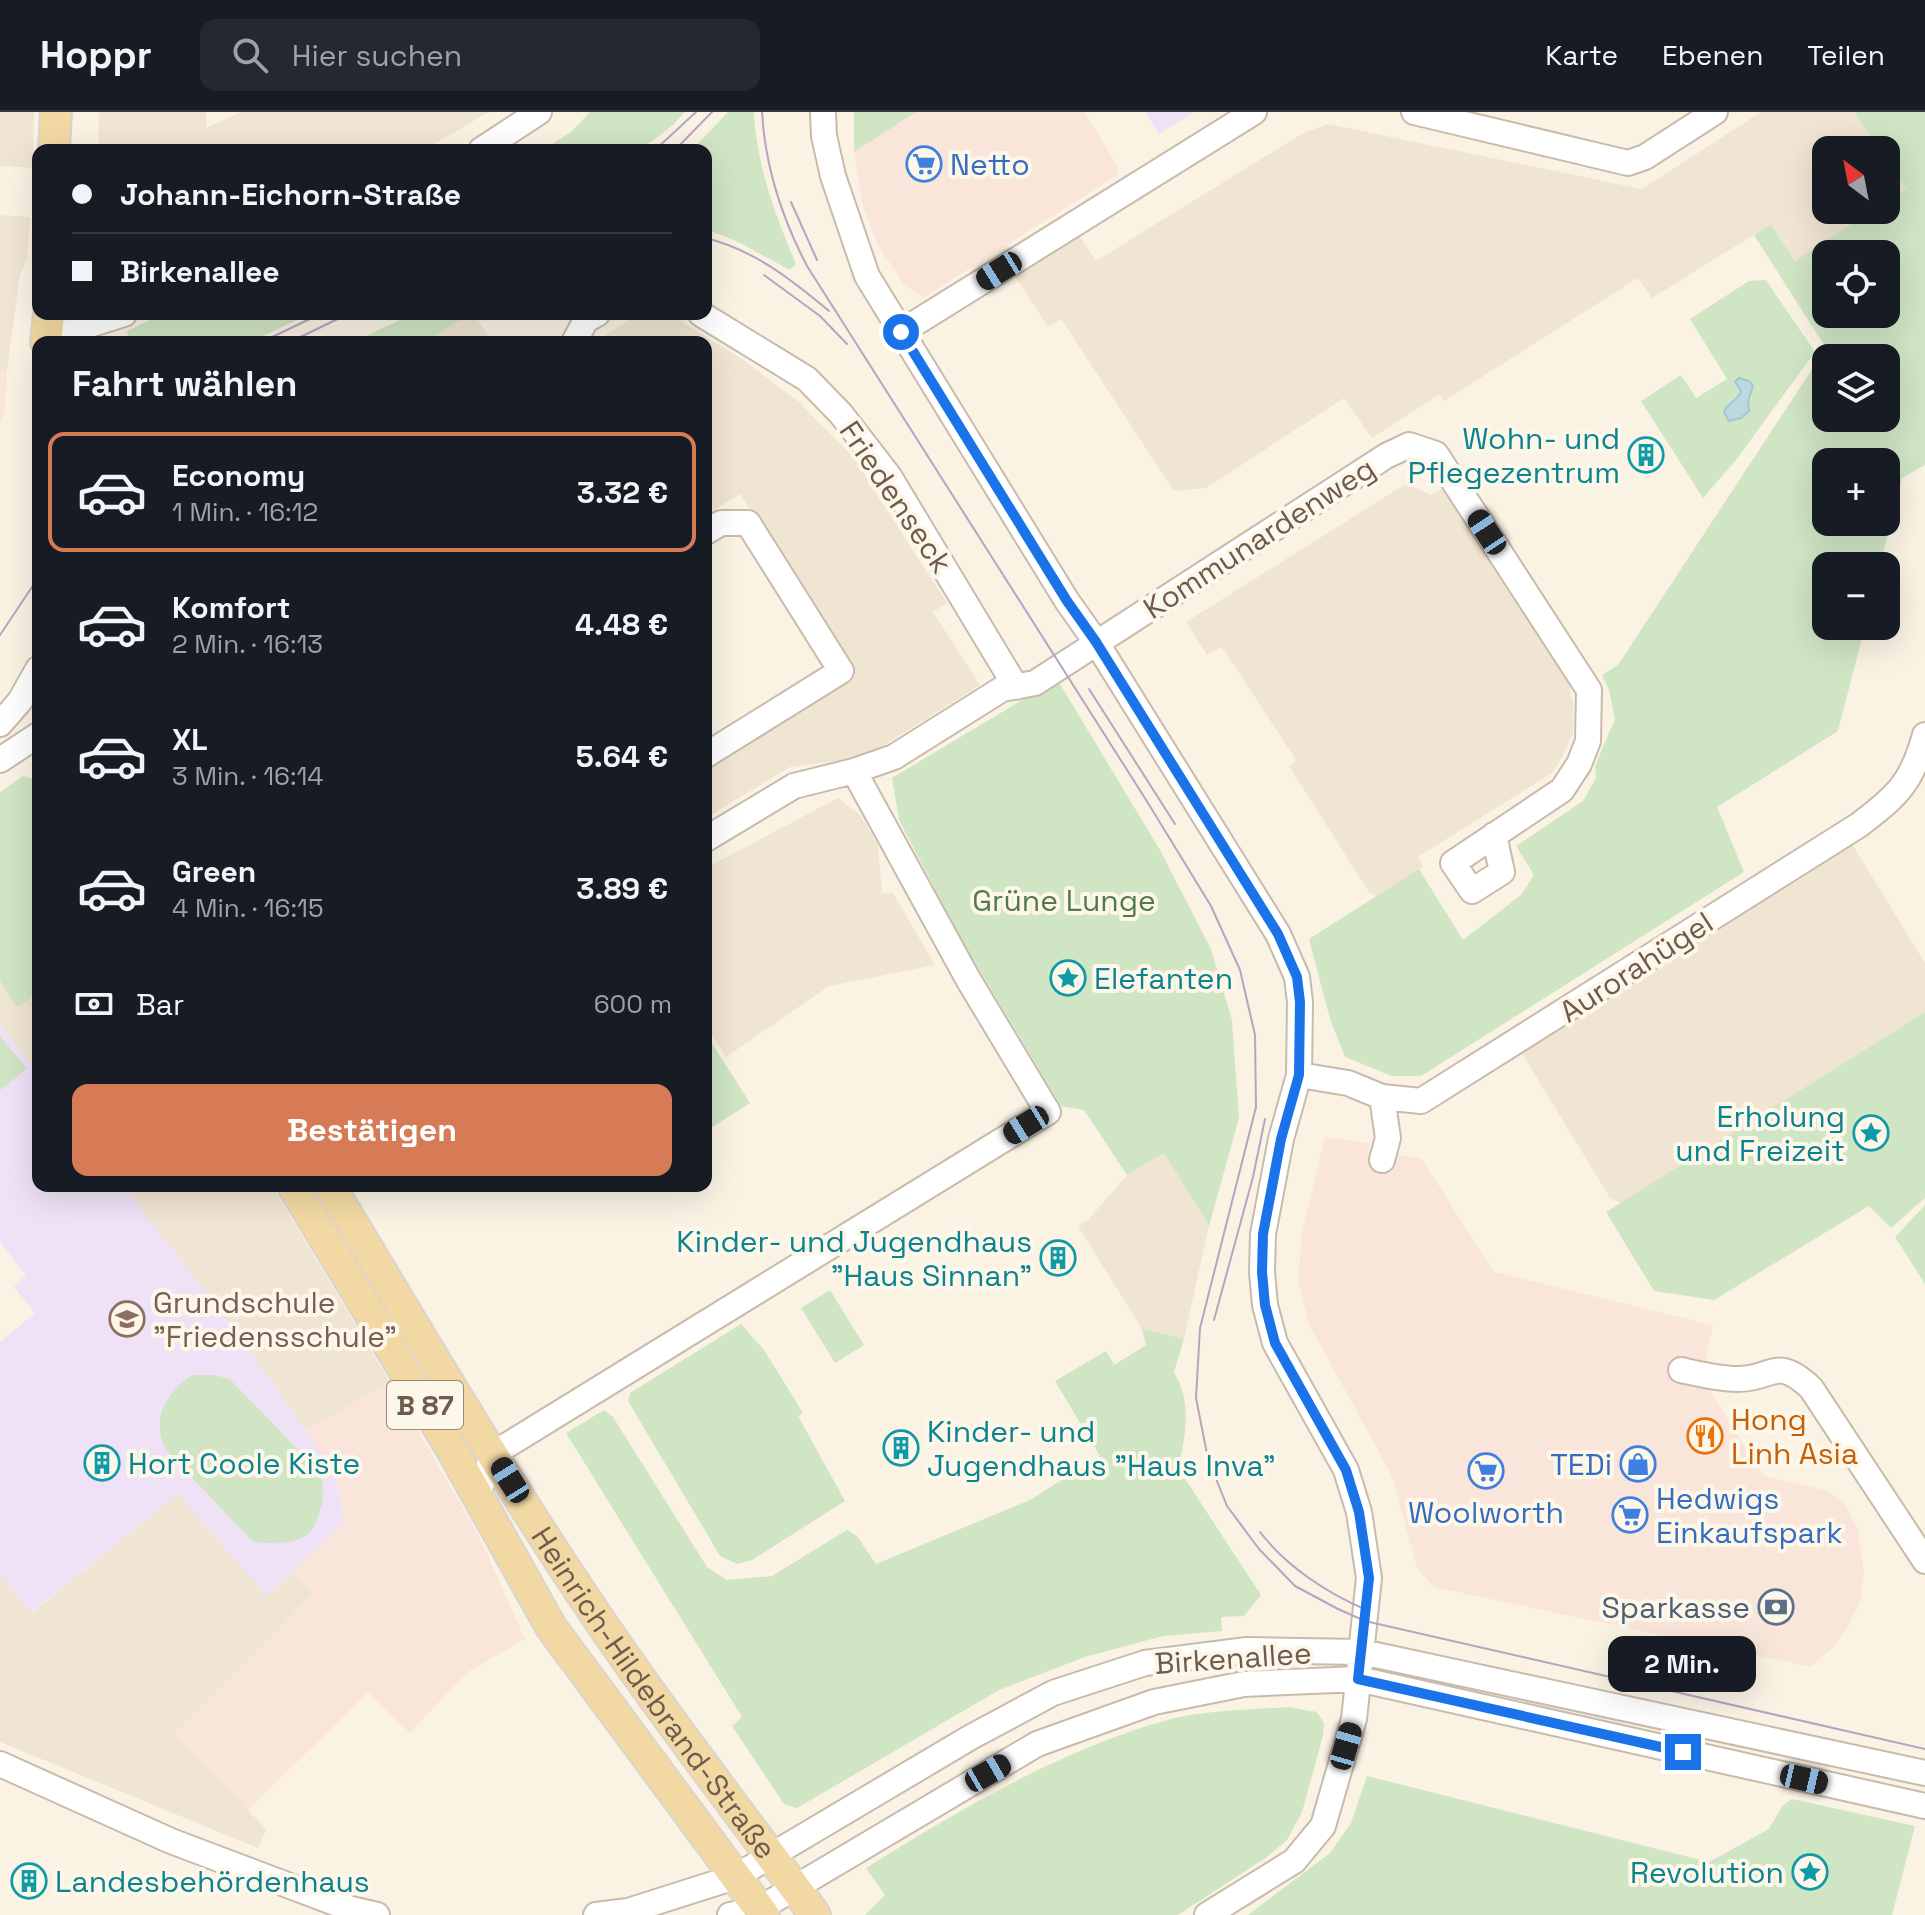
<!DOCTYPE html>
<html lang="de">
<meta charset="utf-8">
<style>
body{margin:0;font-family:"Space Grotesk",sans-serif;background:#242831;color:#f1f3f6;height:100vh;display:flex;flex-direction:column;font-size:30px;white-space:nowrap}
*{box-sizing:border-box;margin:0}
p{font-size:26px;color:#9ea1a6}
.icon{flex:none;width:44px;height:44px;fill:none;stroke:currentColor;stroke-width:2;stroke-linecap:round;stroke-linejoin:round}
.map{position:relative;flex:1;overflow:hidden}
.sheet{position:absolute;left:32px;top:224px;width:680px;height:856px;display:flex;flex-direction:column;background:#171b24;border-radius:16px;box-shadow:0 8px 32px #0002}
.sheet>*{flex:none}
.top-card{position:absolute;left:32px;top:32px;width:680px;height:176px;border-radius:16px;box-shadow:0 8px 32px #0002;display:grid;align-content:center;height:176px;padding:0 40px;background:#171b24}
.needle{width:52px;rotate:328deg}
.buttons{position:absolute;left:1812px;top:24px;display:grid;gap:16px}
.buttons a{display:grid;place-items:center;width:88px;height:88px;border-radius:16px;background:#171b24;box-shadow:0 8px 32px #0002;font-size:40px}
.end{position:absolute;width:36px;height:36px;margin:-18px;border:10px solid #1a73e8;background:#fff;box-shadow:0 0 0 4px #fff}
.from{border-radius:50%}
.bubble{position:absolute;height:56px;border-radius:16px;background:#171b24;box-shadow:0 8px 32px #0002;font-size:26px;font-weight:800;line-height:56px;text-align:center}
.car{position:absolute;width:24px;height:48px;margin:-24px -12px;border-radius:10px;box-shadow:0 0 6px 2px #0007;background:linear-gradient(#222 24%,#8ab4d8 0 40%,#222 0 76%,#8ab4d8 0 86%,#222 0)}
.top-card b{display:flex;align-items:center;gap:28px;height:76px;font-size:30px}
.top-card b+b{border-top:2px solid #363941}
.top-card i{width:20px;height:20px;background:#f1f3f6}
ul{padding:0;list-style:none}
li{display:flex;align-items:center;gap:24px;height:120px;margin:0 16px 12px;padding:0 24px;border:4px solid transparent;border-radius:16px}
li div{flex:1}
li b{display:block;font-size:30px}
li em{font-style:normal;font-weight:800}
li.selected{border-color:#d77b56}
li>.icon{width:72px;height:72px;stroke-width:1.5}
h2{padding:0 40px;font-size:36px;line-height:96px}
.pay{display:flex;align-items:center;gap:20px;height:88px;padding:0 40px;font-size:30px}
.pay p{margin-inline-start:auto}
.cta{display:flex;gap:16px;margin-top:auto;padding:16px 40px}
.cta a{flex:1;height:92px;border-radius:16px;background:#d77b56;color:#fff;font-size:32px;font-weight:800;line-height:92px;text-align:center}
header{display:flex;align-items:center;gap:48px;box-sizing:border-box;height:112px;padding:0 40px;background:#171b24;border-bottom:2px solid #363941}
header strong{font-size:38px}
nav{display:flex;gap:44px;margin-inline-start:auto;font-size:28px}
.search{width:560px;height:72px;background:#242831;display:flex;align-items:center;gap:20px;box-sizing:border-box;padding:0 28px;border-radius:16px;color:#9ea1a6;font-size:30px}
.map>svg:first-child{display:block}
.residential{fill:#f0e5d3}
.commercial{fill:#f9e5d9}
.education{fill:#efe1f6}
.green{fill:#d0e5c4;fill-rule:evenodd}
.water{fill:#bbd9e1;stroke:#a2c7d2;stroke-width:2}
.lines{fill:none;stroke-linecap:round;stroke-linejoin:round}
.minor-casing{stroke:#c9bbac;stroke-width:28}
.major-casing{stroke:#dad4d1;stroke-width:34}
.minor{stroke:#fff;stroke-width:24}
.major{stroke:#f2d9a3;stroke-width:30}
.tram{stroke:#b6a4c1;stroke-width:2}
.route{stroke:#1a73e8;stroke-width:10}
.labels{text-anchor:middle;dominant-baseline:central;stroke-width:8;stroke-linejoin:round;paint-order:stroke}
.shield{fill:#fdf7ea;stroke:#9a8a7c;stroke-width:2}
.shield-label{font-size:28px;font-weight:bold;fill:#6f5b4d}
.shop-label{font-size:30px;fill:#366cbe;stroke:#fdf7ea;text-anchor:start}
.culture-label{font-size:30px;fill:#0d838f;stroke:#fdf7ea;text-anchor:end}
.street-label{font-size:30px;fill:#6f5b4d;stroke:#fdf7ea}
.park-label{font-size:30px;fill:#547a49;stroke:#fdf7ea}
.education-label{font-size:30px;fill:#785e54;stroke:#fdf7ea;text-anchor:start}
.food-label{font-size:30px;fill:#c56008;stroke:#fdf7ea;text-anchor:start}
.service-label{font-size:30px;fill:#4e5e75;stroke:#fdf7ea;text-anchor:end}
</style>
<header>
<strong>Hoppr</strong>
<div class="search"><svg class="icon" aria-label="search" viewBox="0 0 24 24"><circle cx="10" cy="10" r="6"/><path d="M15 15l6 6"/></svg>Hier suchen</div>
<nav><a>Karte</a><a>Ebenen</a><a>Teilen</a></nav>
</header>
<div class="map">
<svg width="1925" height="1803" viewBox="0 0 1925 1803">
<rect width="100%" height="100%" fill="#faf3e4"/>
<path class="residential" d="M0,0H34L33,56L0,54Z
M99,0H206V16L241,0H489L424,38H98Z
M1761,0H1854L1880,38H1826V98H1873L1795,149L1771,112L1652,186L1638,166L1444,289L1440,282L1372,326L1344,286L1206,376L1174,379L1061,207L1048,215L1015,164L1079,123L1096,149L1303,21L1328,12L1642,77Z
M1886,47L1906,77L1886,90Z
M0,103L30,105L27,147L20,163L7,258H0Z
M469,202H474L492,230H426Z
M639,202L673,204L745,249L799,290L854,346L947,491L933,500L980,573L881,635L857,646L790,655L706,706V651L854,559L740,382L706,403V230H605V223Z
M1404,373L1417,376L1431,383L1445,374L1573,572L1569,577L1573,592V621L1563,644L1552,661L1418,745L1423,755L1378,785L1369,780L1289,654L1296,648L1222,535L1207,543L1186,510Z
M838,686L860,703L878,733L882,781H893L935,853L829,874L726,945L706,914V756Z
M1852,732L1925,851V900L1621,1091L1610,1086L1520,938Z
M0,869L17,894L38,882V961L0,912Z
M1164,1041L1209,1114L1184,1227L1142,1217L1078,1114L1088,1108L1127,1063Z
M124,1074H272L390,1270L306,1319L241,1226Z
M178,1382L267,1484L292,1460L314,1481L175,1622L266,1717L258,1736L0,1630V1462L32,1501Z"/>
<path class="commercial" d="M916,0H1084L1118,55L1116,64L923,186L903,171L876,130L862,91L854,40Z
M0,258H7L5,298L0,313Z
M1325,1025L1369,1031L1368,1039L1421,1046L1494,1160L1713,1213L1702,1266L1763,1364L1829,1379L1846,1394L1858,1418L1864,1462L1861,1487L1848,1514L1834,1534L1811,1555L1434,1475L1418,1458L1391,1362L1309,1212L1298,1170L1302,1120Z
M390,1270L479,1424L525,1527L466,1561L410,1621L368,1580L248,1698L174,1622L314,1481L292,1460L344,1409L335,1360L306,1319Z"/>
<path class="education" d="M1145,0H1194L1159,22Z
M0,912L38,961V1074H124L241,1226L335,1360L344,1410L267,1484L178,1382L31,1501L0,1462V1230L35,1201L14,1175L26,1163L0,1130Z"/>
<path class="green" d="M590,0H685L672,14L640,38H543L571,20Z
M728,0H754C757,55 775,102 796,152L790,158L738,130L706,117V38H692Z
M854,0H916L854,40Z
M1854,0H1925V353L1902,366L1880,454H1826V514H1865L1838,619L1717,695L1744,760L1421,964H1392L1345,945L1330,907L1309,827L1419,757L1463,828L1521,783L1534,763L1516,734L1583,689L1596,666L1595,654L1615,607L1609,578L1602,563L1618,553L1826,236L1754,123L1771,112L1795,149L1873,98H1886V90L1906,77L1886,47V38H1880ZM1826,142H1886V202H1826ZM1826,246H1886V306H1826ZM1826,350H1886V410H1826Z
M1766,168L1815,240L1736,348L1703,386L1641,289L1681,263L1696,286L1727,267L1690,207L1749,169Z
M163,202H310L250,230H129L127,219Z
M413,202H469L426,230H353Z
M1057,567L1160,738L1211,837L1232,908L1239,1006L1209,1114L1164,1041L1127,1063L1084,998L1061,994L962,829L899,708L892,666Z
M23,664L38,668V882L17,895L0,869V680Z
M1925,900V1086L1891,1116L1869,1094L1714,1188L1654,1179L1606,1100Z
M706,922L750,991L706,1019Z
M0,924L27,957L0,978Z
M1925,1093V1172L1895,1125Z
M830,1178L864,1233L835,1251L801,1196Z
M741,1212L764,1238L803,1301L798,1304L845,1389L752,1448L737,1452L720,1444L628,1289L630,1281Z
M1142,1217L1184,1227L1174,1260C1192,1290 1186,1323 1178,1356L1261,1483L1244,1504L1221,1505L1222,1519L1163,1524L1085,1545L999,1578L797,1696L784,1692L732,1614L742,1605L566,1321L604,1298L613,1305L707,1455L727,1468L772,1464L847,1418L857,1424L876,1452L1030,1388L1100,1344L1055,1269L1106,1239L1114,1253L1146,1233Z
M192,1263H214L230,1267C245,1284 316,1353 321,1367C326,1383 322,1393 317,1408C308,1435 275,1432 253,1430L165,1337C151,1305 166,1282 192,1263Z
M1288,1595L1317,1600L1324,1611L1323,1624L1302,1700L1287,1728L1267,1745L1178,1803H865L885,1783L866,1756C961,1697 1058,1639 1167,1608C1205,1598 1249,1598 1288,1595Z
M1367,1664L1709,1750L1769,1717L1783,1693L1792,1687L1915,1714L1892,1803H1248L1330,1741L1351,1711Z"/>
<path class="water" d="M1739,266L1749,269L1753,274L1748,289L1749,299L1741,306L1729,309L1724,300C1728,290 1738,289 1741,279L1735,270Z"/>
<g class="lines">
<defs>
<path id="minor" d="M823,0L824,24L833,64L867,164L1067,489L1096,530L1278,822L1297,865L1300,890L1299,963L1281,1027L1263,1122L1262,1160L1265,1193L1275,1231L1346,1358L1359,1400L1369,1466L1354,1607L1323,1714L1294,1749L1207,1803
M1414,0L1628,51L1645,45L1715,0
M481,38L539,0
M701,202L807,267L841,302L889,364L1016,575
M67,220L124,202
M901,220L1254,0
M574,230L586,208L597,202
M706,420L721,411H748L841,559L706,643
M0,612L20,589L38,557
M0,648L38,623
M706,727L794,674L854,659L894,645L1002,577L1035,571L1386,344L1409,333L1436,342L1589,578L1588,629L1579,652L1562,678L1453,751L1472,779L1502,760L1494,723
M1299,963L1348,971L1382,985L1421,989L1859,713C1897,684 1912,671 1925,623
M1382,1048L1388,1026L1382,985
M1681,1258C1699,1262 1718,1267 1737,1267C1774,1267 1775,1243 1811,1276L1925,1449
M477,1384L493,1342L1048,1000L968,867L854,659
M0,1652L171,1729L351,1797L377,1803
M596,1803L628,1799L735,1765L971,1625L1053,1581L1145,1551L1247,1538L1362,1540L1925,1661
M730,1803L759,1797L1037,1632L1154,1590L1244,1572L1358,1567L1925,1694"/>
<g id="major">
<path d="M54,38L56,0"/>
<path d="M46,230L49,202"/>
<path d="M293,1074L452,1338L551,1515L764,1803"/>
<path id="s1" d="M330,1074C422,1226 512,1382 613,1528C678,1622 747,1711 815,1803"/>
</g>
</defs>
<use href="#minor" class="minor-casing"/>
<use href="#major" class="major-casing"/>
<use href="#minor" class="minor"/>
<use href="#major" class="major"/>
<path class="tram" d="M762,0C765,54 782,106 807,154L1148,691L1211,794L1240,858L1255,923L1256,995L1200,1216L1196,1286L1208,1347L1227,1394L1259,1437L1295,1474L1338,1497L1365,1509L1925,1637
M655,38L696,0
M675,38L712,0
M791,90L817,148
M706,126C754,138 792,168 829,199
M764,163L820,204L847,232
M262,230L320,202
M290,230L348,202
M0,523L38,466
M1089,577L1175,712
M1214,1208L1253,1065L1265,1007
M1260,1420C1287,1455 1328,1482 1369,1499"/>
</g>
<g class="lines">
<path class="route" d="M901,220L1067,489L1096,530L1278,822L1297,865L1300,890L1299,963L1281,1027L1272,1075L1263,1122L1262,1160L1265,1193L1275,1231L1346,1358L1359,1400L1369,1466L1358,1567L1683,1640"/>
</g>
<defs>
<symbol id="supermarket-ring" viewBox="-11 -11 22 22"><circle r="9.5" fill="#fdf7ea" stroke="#3f7fe0" stroke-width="1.5"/><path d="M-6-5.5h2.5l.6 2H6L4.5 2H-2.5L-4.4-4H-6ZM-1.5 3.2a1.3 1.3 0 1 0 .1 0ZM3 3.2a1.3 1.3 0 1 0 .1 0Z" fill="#3f7fe0"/></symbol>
<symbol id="building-ring" viewBox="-11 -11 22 22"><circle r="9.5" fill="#fdf7ea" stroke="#0f9aa8" stroke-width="1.5"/><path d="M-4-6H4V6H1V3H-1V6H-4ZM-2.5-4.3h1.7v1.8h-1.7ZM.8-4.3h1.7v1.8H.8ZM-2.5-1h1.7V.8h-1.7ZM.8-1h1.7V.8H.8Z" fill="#0f9aa8"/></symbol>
<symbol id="sight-ring" viewBox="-11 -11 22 22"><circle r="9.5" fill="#fdf7ea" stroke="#0f9aa8" stroke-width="1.5"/><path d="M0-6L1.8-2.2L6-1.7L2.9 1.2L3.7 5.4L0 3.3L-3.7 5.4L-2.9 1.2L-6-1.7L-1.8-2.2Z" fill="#0f9aa8"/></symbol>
<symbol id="school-ring" viewBox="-11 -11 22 22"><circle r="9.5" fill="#fdf7ea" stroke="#8d6e63" stroke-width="1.5"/><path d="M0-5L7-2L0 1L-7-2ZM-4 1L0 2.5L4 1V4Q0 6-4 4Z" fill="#8d6e63"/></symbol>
<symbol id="restaurant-ring" viewBox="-11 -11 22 22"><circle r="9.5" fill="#fdf7ea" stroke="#e8710a" stroke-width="1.5"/><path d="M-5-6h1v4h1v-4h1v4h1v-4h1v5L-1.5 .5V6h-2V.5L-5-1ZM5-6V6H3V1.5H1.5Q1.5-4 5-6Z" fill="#e8710a"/></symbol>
<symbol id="shop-ring" viewBox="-11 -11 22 22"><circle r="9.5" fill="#fdf7ea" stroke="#3f7fe0" stroke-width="1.5"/><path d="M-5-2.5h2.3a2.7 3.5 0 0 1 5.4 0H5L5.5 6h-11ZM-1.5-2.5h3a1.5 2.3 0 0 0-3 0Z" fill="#3f7fe0"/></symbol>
<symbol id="bank-ring" viewBox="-11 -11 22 22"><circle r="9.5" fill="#fdf7ea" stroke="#5c6f8a" stroke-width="1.5"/><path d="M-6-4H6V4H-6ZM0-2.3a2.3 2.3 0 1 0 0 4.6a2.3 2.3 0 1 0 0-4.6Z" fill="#5c6f8a"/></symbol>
</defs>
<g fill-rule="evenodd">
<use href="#supermarket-ring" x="904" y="32" width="40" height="40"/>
<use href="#building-ring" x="1626" y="323" width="40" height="40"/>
<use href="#sight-ring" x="1048" y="846" width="40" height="40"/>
<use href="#sight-ring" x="1851" y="1001" width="40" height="40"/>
<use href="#building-ring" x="1038" y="1126" width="40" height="40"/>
<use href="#school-ring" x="107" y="1187" width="40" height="40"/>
<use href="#restaurant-ring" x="1685" y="1304" width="40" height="40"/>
<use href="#building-ring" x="881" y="1316" width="40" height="40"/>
<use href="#building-ring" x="82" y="1331" width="40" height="40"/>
<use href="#shop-ring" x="1618" y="1332" width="40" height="40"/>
<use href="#supermarket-ring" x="1466" y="1339" width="40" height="40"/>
<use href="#supermarket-ring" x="1610" y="1383" width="40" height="40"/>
<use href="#bank-ring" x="1756" y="1475" width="40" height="40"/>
<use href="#sight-ring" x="1790" y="1740" width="40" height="40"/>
<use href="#building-ring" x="9" y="1749" width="40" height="40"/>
</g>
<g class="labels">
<rect class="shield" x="387" y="1269" width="76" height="48" rx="6"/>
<g class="shield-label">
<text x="425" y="1293">B 87</text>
</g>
<g class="shop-label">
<text x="950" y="52">Netto</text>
<text x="1612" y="1352" text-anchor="end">TEDi</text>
<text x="1656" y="1386">Hedwigs<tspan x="1656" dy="34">Einkaufspark</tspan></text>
<text x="1486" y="1400" text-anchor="middle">Woolworth</text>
</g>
<g class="culture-label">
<text x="1620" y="326">Wohn- und<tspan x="1620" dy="34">Pflegezentrum</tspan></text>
<text x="1094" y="866" text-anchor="start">Elefanten</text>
<text x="1845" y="1004">Erholung<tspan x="1845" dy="34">und Freizeit</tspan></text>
<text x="1032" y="1129">Kinder- und Jugendhaus<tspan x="1032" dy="34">"Haus Sinnan"</tspan></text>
<text x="927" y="1319" text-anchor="start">Kinder- und<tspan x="927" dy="34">Jugendhaus "Haus Inva"</tspan></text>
<text x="128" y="1351" text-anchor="start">Hort Coole Kiste</text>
<text x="1784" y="1760">Revolution</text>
<text x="55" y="1769" text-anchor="start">Landesbehördenhaus</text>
</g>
<g class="street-label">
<text transform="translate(896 385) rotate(56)">Friedenseck</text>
<text transform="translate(1259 426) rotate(-33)">Kommunardenweg</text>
<text transform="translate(1636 855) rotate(-33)">Aurorahügel</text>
<text transform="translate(1233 1546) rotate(-4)">Birkenallee</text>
<text stroke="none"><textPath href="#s1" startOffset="602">Heinrich-Hildebrand-Straße</textPath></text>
</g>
<g class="park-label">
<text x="1064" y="788">Grüne Lunge</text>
</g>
<g class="education-label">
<text x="153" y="1190">Grundschule<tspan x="153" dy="34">"Friedensschule"</tspan></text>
</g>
<g class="food-label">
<text x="1731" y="1307">Hong<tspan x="1731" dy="34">Linh Asia</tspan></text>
</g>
<g class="service-label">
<text x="1750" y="1495">Sparkasse</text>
</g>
</g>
</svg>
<div class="buttons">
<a><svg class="needle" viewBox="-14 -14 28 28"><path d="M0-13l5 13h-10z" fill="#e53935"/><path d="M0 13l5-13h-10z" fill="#9ea1a6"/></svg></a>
<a><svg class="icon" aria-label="locate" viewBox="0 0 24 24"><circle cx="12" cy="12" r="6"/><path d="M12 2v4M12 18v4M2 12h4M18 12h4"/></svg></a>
<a><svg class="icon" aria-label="layers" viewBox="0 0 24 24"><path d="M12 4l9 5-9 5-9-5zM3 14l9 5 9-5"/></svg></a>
<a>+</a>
<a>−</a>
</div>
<i class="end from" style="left:901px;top:220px"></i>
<i class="end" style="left:1683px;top:1640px"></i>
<div class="bubble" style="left:1608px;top:1524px;width:148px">2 Min.</div>
<i class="car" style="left:999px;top:159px;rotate:238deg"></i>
<i class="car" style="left:1487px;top:420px;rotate:327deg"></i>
<i class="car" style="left:1026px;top:1013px;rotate:238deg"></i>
<i class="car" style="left:510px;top:1368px;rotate:328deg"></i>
<i class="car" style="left:1346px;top:1634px;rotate:16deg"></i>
<i class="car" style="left:988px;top:1661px;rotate:60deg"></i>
<i class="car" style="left:1804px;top:1667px;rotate:103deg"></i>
<div class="top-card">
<b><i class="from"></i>Johann-Eichorn-Straße</b>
<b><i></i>Birkenallee</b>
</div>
<section class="sheet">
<h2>Fahrt wählen</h2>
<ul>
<li class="selected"><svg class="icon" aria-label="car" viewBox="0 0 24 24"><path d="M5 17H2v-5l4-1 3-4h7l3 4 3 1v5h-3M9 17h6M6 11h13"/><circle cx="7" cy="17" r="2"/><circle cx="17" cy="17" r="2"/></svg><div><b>Economy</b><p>1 Min. · 16:12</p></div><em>3.32 €</em></li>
<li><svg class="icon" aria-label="car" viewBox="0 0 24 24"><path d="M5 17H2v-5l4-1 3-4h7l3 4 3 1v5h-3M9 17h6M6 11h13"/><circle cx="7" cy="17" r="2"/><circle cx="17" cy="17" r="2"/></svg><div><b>Komfort</b><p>2 Min. · 16:13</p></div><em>4.48 €</em></li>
<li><svg class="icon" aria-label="car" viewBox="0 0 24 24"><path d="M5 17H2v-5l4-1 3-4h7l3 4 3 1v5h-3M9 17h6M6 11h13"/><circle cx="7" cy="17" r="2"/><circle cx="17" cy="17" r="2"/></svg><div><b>XL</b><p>3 Min. · 16:14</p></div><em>5.64 €</em></li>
<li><svg class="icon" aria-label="car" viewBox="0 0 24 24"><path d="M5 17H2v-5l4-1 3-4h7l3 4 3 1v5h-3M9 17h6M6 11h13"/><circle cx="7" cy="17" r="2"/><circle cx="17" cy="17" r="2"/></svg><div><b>Green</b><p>4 Min. · 16:15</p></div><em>3.89 €</em></li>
</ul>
<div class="pay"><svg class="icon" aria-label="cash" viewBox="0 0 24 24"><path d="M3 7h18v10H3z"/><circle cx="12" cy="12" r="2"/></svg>Bar<p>600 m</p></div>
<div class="cta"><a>Bestätigen</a></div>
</section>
</div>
